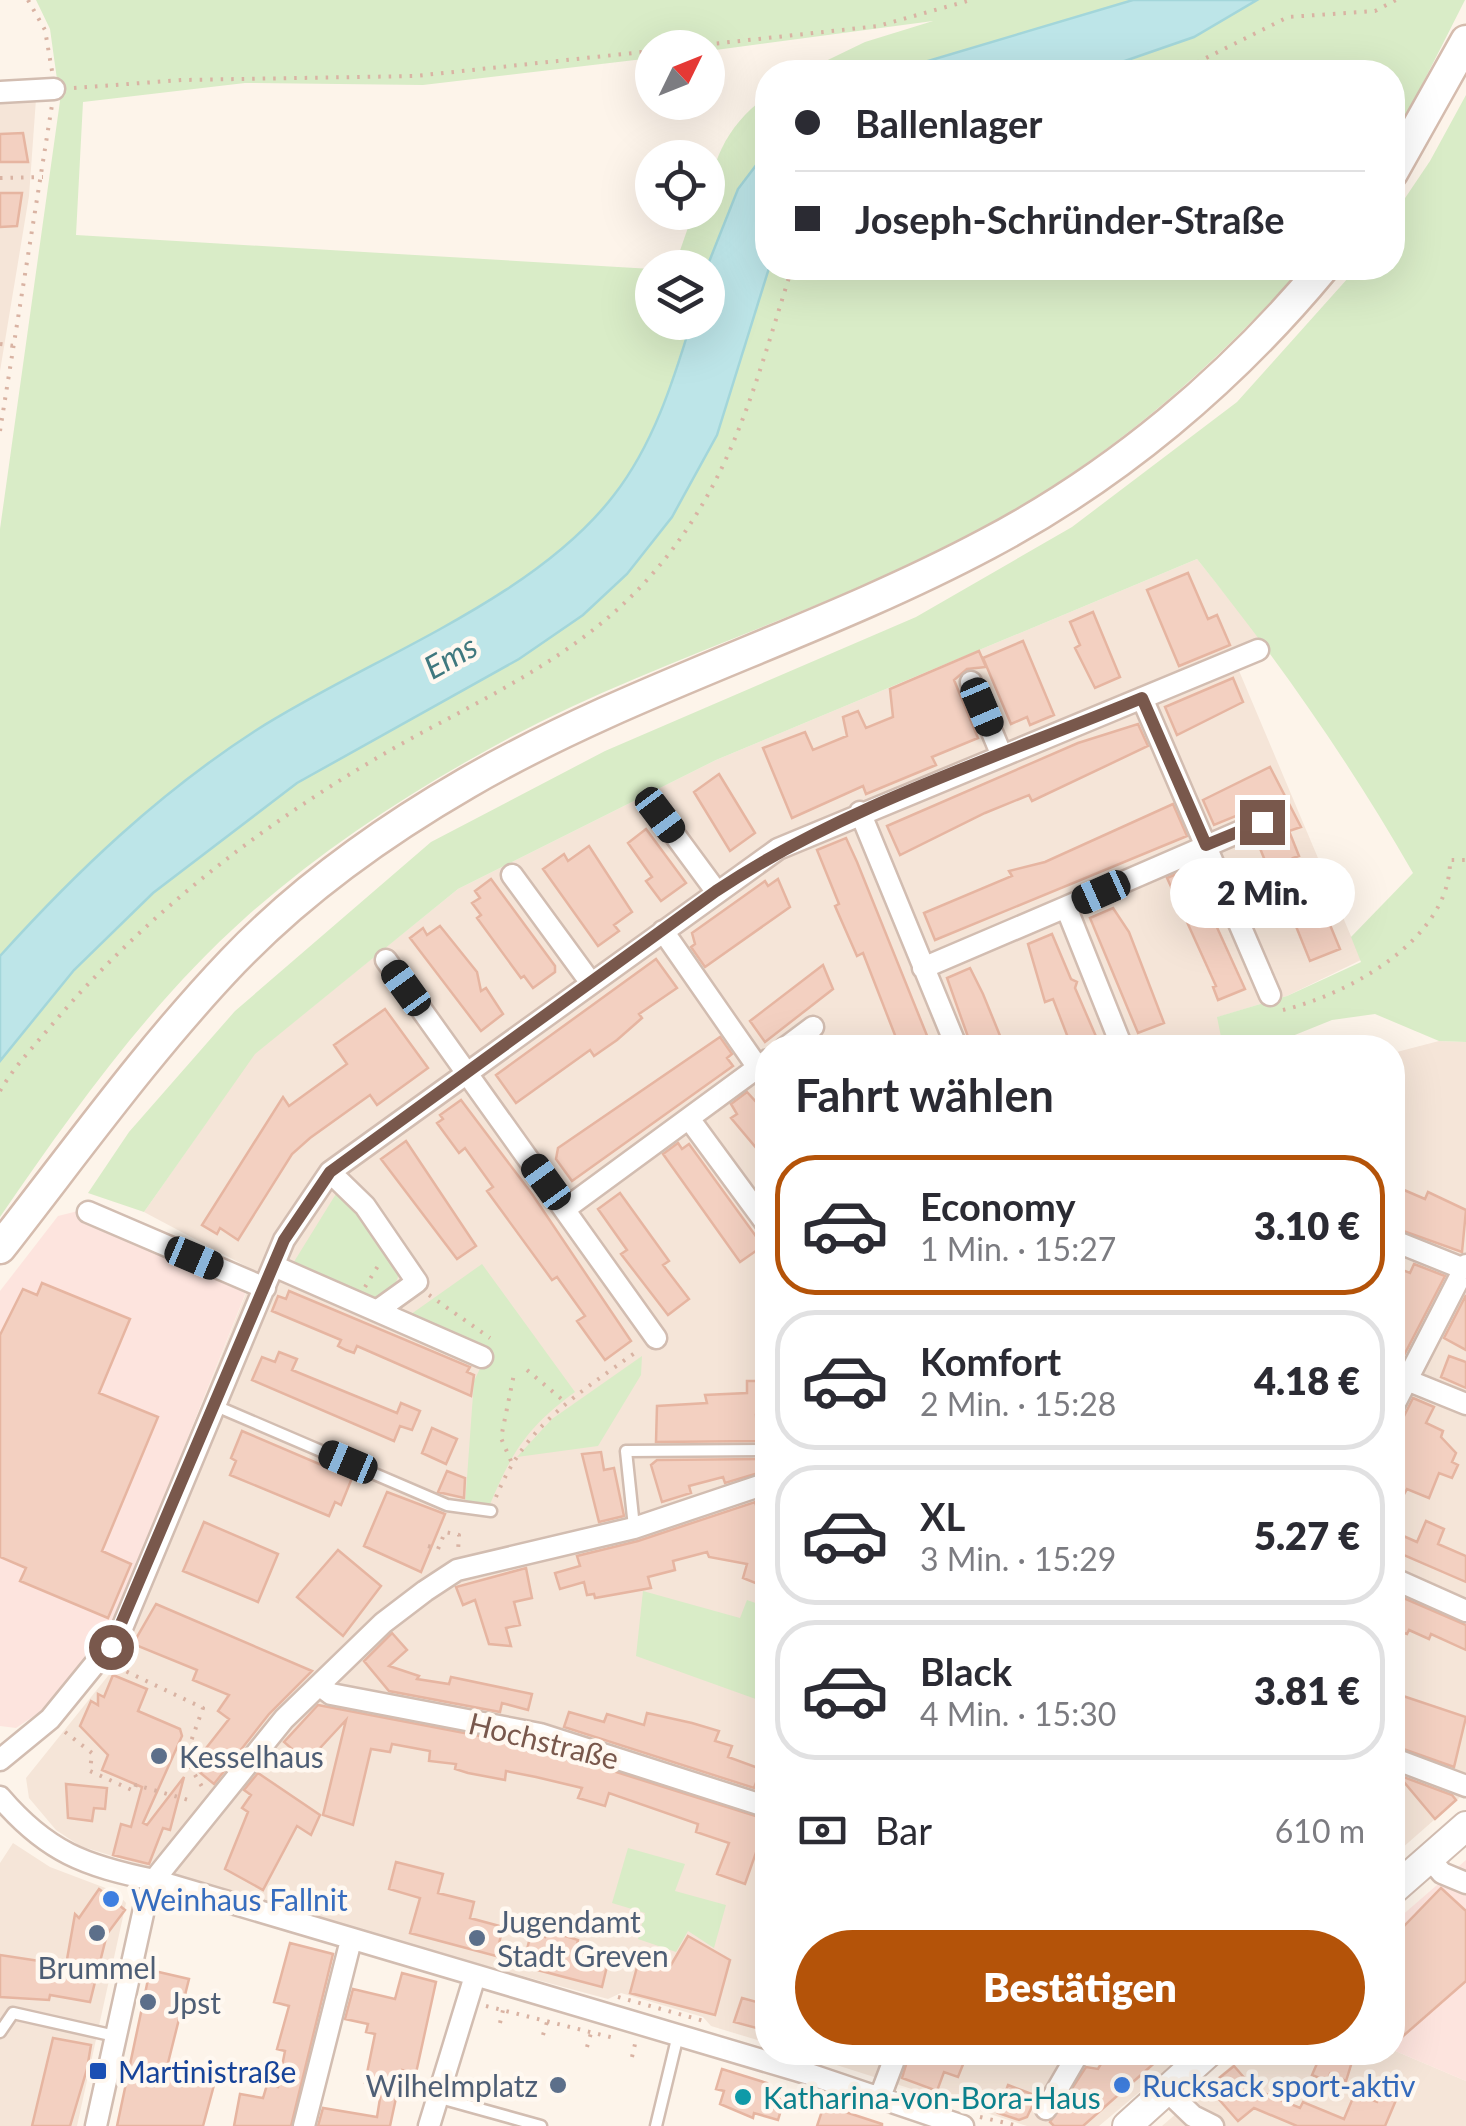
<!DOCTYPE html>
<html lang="de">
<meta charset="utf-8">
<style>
body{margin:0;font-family:Lato,sans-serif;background:#f7f7f7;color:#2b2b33;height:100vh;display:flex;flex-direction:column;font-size:38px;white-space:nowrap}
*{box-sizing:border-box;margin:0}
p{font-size:32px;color:#7c7c81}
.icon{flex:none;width:55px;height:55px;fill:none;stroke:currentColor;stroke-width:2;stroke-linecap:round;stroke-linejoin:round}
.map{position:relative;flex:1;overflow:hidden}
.sheet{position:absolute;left:755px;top:1035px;width:650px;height:1030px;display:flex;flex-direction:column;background:#fff;border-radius:40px;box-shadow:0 10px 40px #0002}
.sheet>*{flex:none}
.top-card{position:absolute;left:755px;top:60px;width:650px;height:220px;border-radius:40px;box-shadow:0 10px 40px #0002;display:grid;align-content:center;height:220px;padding:0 40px;background:#fff}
.needle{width:65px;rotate:47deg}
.tools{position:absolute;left:635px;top:30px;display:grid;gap:20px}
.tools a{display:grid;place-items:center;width:90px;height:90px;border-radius:50%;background:#fff;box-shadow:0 10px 40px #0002;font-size:50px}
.end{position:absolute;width:45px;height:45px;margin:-22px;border:12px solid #79584c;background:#fff;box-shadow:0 0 0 5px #fff}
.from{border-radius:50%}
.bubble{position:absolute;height:70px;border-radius:35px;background:#fff;box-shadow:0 10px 40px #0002;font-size:32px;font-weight:800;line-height:70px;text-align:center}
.car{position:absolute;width:30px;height:60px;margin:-30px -15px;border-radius:12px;box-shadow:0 0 8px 2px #0007;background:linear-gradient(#222 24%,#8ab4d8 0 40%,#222 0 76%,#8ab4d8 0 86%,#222 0)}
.top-card b{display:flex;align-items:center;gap:35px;height:95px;font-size:38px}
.top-card b+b{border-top:2px solid #e1e1e2}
.top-card i{width:25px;height:25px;background:#2b2b33}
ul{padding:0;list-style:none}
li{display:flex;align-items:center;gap:30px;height:140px;margin:0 20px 15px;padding:0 20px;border:5px solid #e1e1e2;border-radius:40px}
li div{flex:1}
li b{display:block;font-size:38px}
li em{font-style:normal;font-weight:800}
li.active{border-color:#b45309}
li>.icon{width:90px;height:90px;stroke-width:1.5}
h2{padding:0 40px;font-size:45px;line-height:120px}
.pay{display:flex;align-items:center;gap:25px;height:110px;padding:0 40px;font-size:38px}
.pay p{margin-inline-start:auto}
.cta{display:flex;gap:20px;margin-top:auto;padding:20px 40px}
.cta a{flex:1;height:115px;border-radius:60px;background:#b45309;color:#fff;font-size:40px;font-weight:800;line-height:115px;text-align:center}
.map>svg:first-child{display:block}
.residential{fill:#f5e5d8}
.commercial{fill:#fde4de}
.green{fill:#d9ecc7}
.water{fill:#bde5e8;stroke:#a3d6da;stroke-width:2.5}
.building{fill:#f3d0c1;stroke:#e6b5a1;stroke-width:2.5}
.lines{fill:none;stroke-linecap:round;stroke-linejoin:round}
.service-casing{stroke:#d2bdb1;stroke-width:15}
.minor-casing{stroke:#d2bdb1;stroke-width:25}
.tertiary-casing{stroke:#d2bdb1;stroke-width:32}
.secondary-casing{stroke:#d5bcae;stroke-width:35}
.path{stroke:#d9b3a3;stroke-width:4;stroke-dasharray:2.5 8;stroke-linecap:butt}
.service{stroke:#fff;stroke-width:10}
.minor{stroke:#fff;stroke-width:20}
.tertiary{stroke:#fff;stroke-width:28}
.secondary{stroke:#fff;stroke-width:30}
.route{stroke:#79584c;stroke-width:12}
.service-dot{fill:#5c6f8a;stroke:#fff8f0;stroke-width:4}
.shop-dot{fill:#3f7fe0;stroke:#fff8f0;stroke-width:4}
.transit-dot{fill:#1a4fb4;stroke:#fff8f0;stroke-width:4}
.culture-dot{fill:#0f9aa8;stroke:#fff8f0;stroke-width:4}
.labels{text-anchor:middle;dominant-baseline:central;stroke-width:9;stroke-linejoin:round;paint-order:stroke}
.street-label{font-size:30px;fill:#79584c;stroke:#fff8f0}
.service-label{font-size:30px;fill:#4e5e75;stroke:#fff8f0;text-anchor:start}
.shop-label{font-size:30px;fill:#366cbe;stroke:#fff8f0;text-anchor:start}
.transit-label{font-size:30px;fill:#164399;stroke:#fff8f0;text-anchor:start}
.culture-label{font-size:30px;fill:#0d838f;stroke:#fff8f0;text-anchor:start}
.water-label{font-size:32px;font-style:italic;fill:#3f787e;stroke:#fff8f0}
</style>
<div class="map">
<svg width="1466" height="2126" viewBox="0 0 1466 2126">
<rect width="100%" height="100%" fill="#fdf4ea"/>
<path class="residential" d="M0,99H36L29,196L0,371Z
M1197,559L1271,651L1237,666L1361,960L1287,996L1218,1017L1223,1047L768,1048L767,2043L711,2026L703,2017L621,1993L608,1999L349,1929L80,1846L56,1830L29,1798L26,1778L124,1656L130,1640L112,1628L255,1271L144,1212L254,1054L458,889L716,760Z
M1439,1041L1466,1042V1792L1393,1856V1053Z
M13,1843L50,1867L116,1892L126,1903L77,2126H0V1863Z
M1393,2050L1466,2081V2126H1162L1246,2053Z
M799,2053H1186L1099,2126H1027Z"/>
<path class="commercial" d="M98,1206L252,1277L112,1628L64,1696L16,1728L0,1726V1291L58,1216Z
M1466,1860V2081L1393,2050L1392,1924Z"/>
<path class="green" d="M36,0H1133L891,72H803L865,42L933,21L708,51L652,48V58L423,85L245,83L83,102L76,235L652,269V322L691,323C673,382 653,445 614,495C533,601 367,659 255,731C159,793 76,872 0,956V529L60,101L50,29Z
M1257,0H1465L1393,142L1392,72H1093L1194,37Z
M1466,95V1042L1439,1041L1375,1014L1332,1020L1265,1047H1223L1217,1017L1287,996L1361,962L1351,937L1413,873C1349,761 1277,659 1197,559L716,760L458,889L255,1054L144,1212L88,1193L129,1132L235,1011L431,842L605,751L916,617L1072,527L1237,402L1357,268H1392L1393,216L1430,161Z
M767,96V151L738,189L707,267L674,268L693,213L708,212C708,165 727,124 767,96Z
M769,268H1302C1215,365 1120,449 1006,515C843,609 655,656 489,749C403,796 318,853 245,918C150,1003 72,1112 0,1217V1061L74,970L153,893L297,783L519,659L583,615L692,475L717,435Z
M339,1189L363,1213L399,1273C396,1288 387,1296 372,1299L292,1265Z
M482,1264L575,1392C527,1427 511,1453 489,1507L465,1505L474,1381L489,1350L407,1317Z
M642,1356L641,1375L598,1446L517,1457L552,1419Z
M643,1591L740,1618L747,1600L767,1607V1703L636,1656Z
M628,1848L685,1864L675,1891L726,1905L714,1948L688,1931L676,1952L638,1939L645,1913L612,1903Z"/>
<path class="water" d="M1133,0H1257L1194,37L1093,72H891Z
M767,151L769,268L717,435L672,517L627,574L583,615L519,659L297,783L153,893L74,970L0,1061V956C76,872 159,793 255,731C367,659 533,601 614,495C653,445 673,382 691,323L708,322L707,267L738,189Z"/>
<path class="building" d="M23,133L28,162H0V134Z
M0,193H22L17,226L0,227Z
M1188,573L1208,619L1217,615L1230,645L1179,666L1147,590Z
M1093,612L1120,677L1095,688L1075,648L1080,645L1070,622Z
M1023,641L1054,715L1030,725L1027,717L1011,724L983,658Z
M979,651L986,667L967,669L954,680L978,738L932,757L936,765L866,794L863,786L792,818L763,748L805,732L813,750L847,736L843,717L858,711L866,728L893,717L890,689Z
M1233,678L1243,702L1177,735L1165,707Z
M1138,724L1148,746L1032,801L1029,795L985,813L900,855L887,826L1078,743Z
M1270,767L1301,827L1289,831L1299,856L1293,858L1312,893L1330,886L1336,903L1323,908L1340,949L1310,961L1272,867L1268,868L1257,841L1277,833L1274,816L1265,804L1214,825L1203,800Z
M719,774L755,833L730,851L694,792Z
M1173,804L1187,836L935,940L924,913L1012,876L1009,871L1045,862Z
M646,829L686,883L661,901L646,881L652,877L628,843Z
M846,838L857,862L932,1048H900L863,953L857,956L835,906L839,904L817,850Z
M589,846L632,912L614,925L619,931L598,946L543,869L564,854L568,861Z
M1190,868L1245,989L1218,1000L1213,987L1216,986L1167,878Z
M491,879L555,966V972L533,988L524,976L521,978L477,918L481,915L472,903L480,898L475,891Z
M778,879L790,907L705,967L691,947L695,944L692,933L765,881L768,886Z
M1113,908L1129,932L1164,1023L1138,1033L1090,918Z
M440,926L477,972L481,991L486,988L503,1014L481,1031L410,938L423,928L427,935Z
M1052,934L1071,979L1077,982L1075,988L1101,1048H1072L1053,999L1045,1002L1028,944Z
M656,959L677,988L639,1014L642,1018L617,1040L594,1056L590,1050L516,1103L496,1075Z
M823,965L833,989L765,1042L750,1021Z
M970,968L983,994L1005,1048H972L947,978Z
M385,1009L428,1068L377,1105L370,1095L310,1138L292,1154L238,1240L220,1228L217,1234L202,1225L283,1097L289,1106L347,1064L334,1045Z
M720,1037L732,1054L727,1058L733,1066L572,1181L556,1159L558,1148Z
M747,1092L768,1115V1162L731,1118L737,1114L731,1104Z
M461,1100L532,1194L631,1341L605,1360L577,1321L585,1316L557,1277L552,1280L487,1191L493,1187L465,1148L459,1153L437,1123L443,1119L440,1115Z
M406,1141L476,1246L457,1259L381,1159Z
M678,1143L682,1149L689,1144L763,1246L740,1262L663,1154Z
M1397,1187L1425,1199L1428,1192L1466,1210L1462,1252L1392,1227Z
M620,1193L669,1261L663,1265L689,1299L668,1315L621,1254L627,1250L598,1209Z
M1414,1264L1445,1276L1400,1363L1392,1361V1266L1410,1273Z
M42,1283L130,1319L99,1393L158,1417L102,1551L131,1564L108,1618L20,1581L26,1568L0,1557V1335L23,1289L37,1295Z
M289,1291L470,1367L467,1372L474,1375L471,1396L357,1346L354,1353L346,1350L338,1346L341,1340L272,1311L278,1296L286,1299Z
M1466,1295V1350L1444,1338Z
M279,1352L297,1359L292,1370L397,1413L401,1403L420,1411L412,1430L400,1426L394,1441L252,1380L262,1357L275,1362Z
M1449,1356L1466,1362V1388L1441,1377Z
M768,1370V1414L756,1415L758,1441L656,1442L657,1406L707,1403L705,1395L747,1393V1381H757Z
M1413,1398L1434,1407L1426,1423L1443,1431L1441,1437L1456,1453L1452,1462L1458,1465L1452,1478L1439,1473L1429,1498L1407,1489L1392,1516V1423L1404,1416Z
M432,1428L457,1439L446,1464L422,1453Z
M242,1431L352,1478L341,1505L335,1502L329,1516L230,1475L236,1461L231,1458Z
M601,1452L604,1470L614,1468L624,1516L599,1522L582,1454Z
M768,1459V1470L725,1483L723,1477L689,1486L691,1493L662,1502L651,1465L657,1460Z
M447,1471L465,1478L464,1498L438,1492Z
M387,1492L445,1514L421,1572L364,1546Z
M755,1502L760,1517L768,1514V1588L743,1578L747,1564L709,1557L707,1552L673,1561L675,1570L648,1577L651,1588L595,1598L594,1594L587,1595L584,1582L560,1589L555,1573L580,1566L577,1556L638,1541Z
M1426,1521L1444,1529L1438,1544L1466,1556V1582L1392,1550V1531L1417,1542Z
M204,1522L278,1554L258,1602L183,1571Z
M338,1550L381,1586L343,1636L297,1597Z
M526,1568L532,1598L514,1602L520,1625L506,1628L511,1646L489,1644L475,1600L463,1605L456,1587Z
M1392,1593L1466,1625V1650L1431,1634L1429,1639L1409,1630L1407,1634L1392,1629Z
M156,1604L312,1671L269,1714L214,1784L192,1766L229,1719L218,1711L229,1695L193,1680L197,1670L133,1644Z
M392,1633L407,1650L389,1666L419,1676L417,1679L449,1684L451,1677L532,1694L528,1710L502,1703L500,1712L389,1691L364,1661Z
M113,1675L147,1689L138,1711L180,1729L182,1736L143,1823L147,1825L184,1777L170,1830L163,1828L149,1864L113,1855L121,1824L131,1827L142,1787L102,1770L108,1755L80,1726L91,1701L98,1705V1694L104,1697Z
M1403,1696L1466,1717L1454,1767L1392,1745V1725Z
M318,1705L537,1747L768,1820V1844L760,1841L745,1884L717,1874L729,1843L696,1832L698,1824L609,1793L605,1806L578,1798L582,1788L536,1777L506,1771L505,1780L468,1773L455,1769L456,1764L429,1761L430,1751L392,1744L390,1752L371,1749L353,1825L323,1815L346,1720L307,1762L284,1742Z
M569,1712L604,1722L607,1714L644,1725L647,1713L692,1723L719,1731L715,1741L732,1746L728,1757L761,1769L754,1788L564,1727Z
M258,1773L320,1815L311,1835L297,1826L263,1890L225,1869L248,1812L242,1808L251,1795L244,1790Z
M1398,1775L1452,1795L1456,1800L1435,1819Z
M66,1784L107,1788L105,1809L94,1808L92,1821L68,1818Z
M396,1862L443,1874L438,1893L474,1902L470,1918L503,1927L496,1956L410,1933L420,1898L389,1889Z
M1441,1888L1466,1911V1981L1402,2037L1392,2026V1930L1402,1922L1405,1925Z
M99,1889L125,1910L107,1934L90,2002L50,1995L49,2000L0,1997V1955L66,1965L75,1914L79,1918Z
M547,1930L578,1940L576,1949L609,1958L602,1987L530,1968L531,1964L524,1962L531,1933L545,1937Z
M688,1936L730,1960L715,2015L630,1993L640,1956L671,1965Z
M290,1943L333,1954L291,2126H234L240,2094L263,2098L267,2085L278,2087L285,2051L277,2049L289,2006L274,2002Z
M150,1970L189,1979L167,2067L178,2069L176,2078L214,2085L203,2126H117Z
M402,1973L436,1982L416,2073L402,2070L390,2126H318L323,2108L377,2117L382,2086L365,2083L375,2034L366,2032L368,2024L345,2019L353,1989L395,1999Z
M742,1998L768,2005V2031L734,2022Z
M53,2038L91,2045L87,2069L70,2126H32Z
M910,2052H968L958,2077L944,2072L937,2091L902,2078Z
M1108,2052H1167L1083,2126H1054L1050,2122L1086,2067L1098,2069Z
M1322,2052H1355L1346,2081L1330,2074L1327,2081L1312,2075Z
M1234,2066L1254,2089L1300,2108L1303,2102L1344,2119L1355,2093L1377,2102L1381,2093L1396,2100L1385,2126H1297L1254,2108L1238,2121L1208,2087Z
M722,2069L767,2083L764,2094L784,2100L778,2120L754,2113L753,2118L720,2104L724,2091L716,2089Z
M1008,2085L1037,2096L1027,2117L1019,2120L998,2113Z
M824,2105L882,2124V2126H817Z"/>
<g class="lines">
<defs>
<path id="service" d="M216,1406L447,1505L491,1511
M634,1527L626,1451L768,1450
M0,2032L13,2013L115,2036
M440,2098L541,2126
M656,2126L678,2035"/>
<path id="minor" d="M0,92L54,89
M971,682L1002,756
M1142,698L1270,995
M860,812L957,1048
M660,815L716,891
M512,875L591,983
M1066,907L1262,822
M663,931L768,1082
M386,960L656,1338
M923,968L1066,907L1122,1047
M785,1048L813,1027
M690,1120L768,1226
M330,1172L365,1206L417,1282L378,1310
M565,1209L768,1060
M88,1212L265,1288
M1392,1240L1464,1269
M274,1266L482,1357
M1392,1374L1466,1404
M1392,1409L1466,1265
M1392,1578L1466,1611
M319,1685L331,1694L540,1734L768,1807
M1392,1758L1466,1786
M0,1760L50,1719L120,1633L284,1240L330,1172L778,849L1258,650
M0,1797C47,1852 85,1866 154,1880L809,2074L963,2126
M1430,1859L1442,1873L1466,1883
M1166,2090L1193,2116L1213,2126
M880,2097L897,2052
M1046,2109L1079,2052
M96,2126L146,1900L154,1880L284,1719L383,1623L425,1591L457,1570L634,1528L768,1483
M304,2126L351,1940
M429,2126L475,1976"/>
<path id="tertiary" d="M1392,1891L1466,1826
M1127,2126L1209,2052"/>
<path id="secondary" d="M1392,173L1466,41
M0,1248C76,1151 148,1050 233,961C300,891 384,831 467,783C633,687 818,634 987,544C1116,476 1230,380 1323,268"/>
</defs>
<use href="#service" class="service-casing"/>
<use href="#minor" class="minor-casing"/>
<use href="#tertiary" class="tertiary-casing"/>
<use href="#secondary" class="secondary-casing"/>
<path class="path" d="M28,0L45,30L52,71
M675,48L878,26L971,0
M1178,72L1288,17L1375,11L1396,0
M74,88L182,80L415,76L652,51
M0,178L43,177
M0,344L14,346
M0,431L52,105
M1283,1010C1349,994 1451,939 1450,860H1466
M0,1091C14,1067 33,1047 51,1026C147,911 273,816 403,743C490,695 579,655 647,580C732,486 755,384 792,268
M365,1287L381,1261
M429,1295L490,1338
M527,1370L565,1402
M511,1461L501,1438L514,1374
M496,1497C526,1423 578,1395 640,1349
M428,1546L438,1549L445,1532L459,1535L458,1551
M117,1667L203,1708L185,1758L204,1790
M65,1732L92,1753L90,1771L134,1791L136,1785L192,1801
M618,1997L704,2021
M486,2006L618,2039
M500,2023L503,2010
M543,2035L547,2022
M587,2047L591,2033
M632,2057L635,2044
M1230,2060L1238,2052
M980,2117L1019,2126"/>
<use href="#service" class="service"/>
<use href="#minor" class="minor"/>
<use href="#tertiary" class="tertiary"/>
<use href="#secondary" class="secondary"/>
</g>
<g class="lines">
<path class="route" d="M111,1647L284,1240L330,1172L716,891C845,805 999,757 1142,698L1206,845L1262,822"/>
</g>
<g class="service-dot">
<circle cx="159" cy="1756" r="10"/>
<circle cx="97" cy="1933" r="10"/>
<circle cx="477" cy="1938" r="10"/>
<circle cx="148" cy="2002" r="10"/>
<circle cx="558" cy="2085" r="10"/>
</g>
<g class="shop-dot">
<circle cx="111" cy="1899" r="10"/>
<circle cx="1122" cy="2085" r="10"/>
</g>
<rect class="transit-dot" x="88" y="2061" width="20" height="20" rx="5"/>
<circle class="culture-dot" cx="743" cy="2097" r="10"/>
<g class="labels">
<g class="street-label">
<text transform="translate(544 1740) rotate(14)">Hochstraße</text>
</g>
<g class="service-label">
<text x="179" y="1756">Kesselhaus</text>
<text x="497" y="1921">Jugendamt<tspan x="497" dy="34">Stadt Greven</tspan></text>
<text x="97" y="1967" text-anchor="middle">Brummel</text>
<text x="168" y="2002">Jpst</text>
<text x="538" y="2085" text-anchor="end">Wilhelmplatz</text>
</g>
<g class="shop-label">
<text x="131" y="1899">Weinhaus Fallnit</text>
<text x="1142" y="2085">Rucksack sport-aktiv</text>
</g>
<g class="transit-label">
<text x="118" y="2071">Martinistraße</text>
</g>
<g class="culture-label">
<text x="763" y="2097">Katharina-von-Bora-Haus</text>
</g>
<g class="water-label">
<text transform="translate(450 656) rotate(-29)">Ems</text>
</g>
</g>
</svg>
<div class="tools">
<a><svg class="needle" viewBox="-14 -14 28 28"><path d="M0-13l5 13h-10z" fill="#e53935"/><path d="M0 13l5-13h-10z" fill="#7c7c81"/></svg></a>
<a><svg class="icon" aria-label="locate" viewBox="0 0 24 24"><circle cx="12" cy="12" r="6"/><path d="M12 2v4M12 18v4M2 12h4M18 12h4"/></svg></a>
<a><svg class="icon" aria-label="layers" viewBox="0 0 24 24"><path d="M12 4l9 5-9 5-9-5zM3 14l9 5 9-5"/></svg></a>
</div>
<i class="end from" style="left:111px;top:1647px"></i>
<i class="end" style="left:1262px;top:822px"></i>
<div class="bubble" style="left:1170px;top:858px;width:185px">2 Min.</div>
<i class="car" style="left:982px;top:707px;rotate:157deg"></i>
<i class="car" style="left:660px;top:815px;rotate:143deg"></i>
<i class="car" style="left:1101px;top:892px;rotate:246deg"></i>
<i class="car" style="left:406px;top:988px;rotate:324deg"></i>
<i class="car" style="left:546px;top:1182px;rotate:324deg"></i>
<i class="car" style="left:194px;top:1258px;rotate:113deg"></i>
<i class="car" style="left:348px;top:1462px;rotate:293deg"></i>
<div class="top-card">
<b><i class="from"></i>Ballenlager</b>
<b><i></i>Joseph-Schründer-Straße</b>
</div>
<section class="sheet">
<h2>Fahrt wählen</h2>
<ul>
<li class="active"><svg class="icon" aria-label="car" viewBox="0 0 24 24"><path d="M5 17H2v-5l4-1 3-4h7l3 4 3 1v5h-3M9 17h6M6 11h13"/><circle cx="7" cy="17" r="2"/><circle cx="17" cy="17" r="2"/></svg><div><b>Economy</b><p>1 Min. · 15:27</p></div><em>3.10 €</em></li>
<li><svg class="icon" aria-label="car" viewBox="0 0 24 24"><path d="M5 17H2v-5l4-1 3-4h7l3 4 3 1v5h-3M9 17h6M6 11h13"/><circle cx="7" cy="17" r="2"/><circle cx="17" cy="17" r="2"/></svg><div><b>Komfort</b><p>2 Min. · 15:28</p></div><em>4.18 €</em></li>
<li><svg class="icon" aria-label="car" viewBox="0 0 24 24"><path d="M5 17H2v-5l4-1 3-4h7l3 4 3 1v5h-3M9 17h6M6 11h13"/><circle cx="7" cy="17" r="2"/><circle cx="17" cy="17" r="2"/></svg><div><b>XL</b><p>3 Min. · 15:29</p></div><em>5.27 €</em></li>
<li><svg class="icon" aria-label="car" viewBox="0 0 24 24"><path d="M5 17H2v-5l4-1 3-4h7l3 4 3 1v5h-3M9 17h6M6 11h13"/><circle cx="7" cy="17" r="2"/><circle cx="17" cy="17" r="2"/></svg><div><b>Black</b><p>4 Min. · 15:30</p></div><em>3.81 €</em></li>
</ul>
<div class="pay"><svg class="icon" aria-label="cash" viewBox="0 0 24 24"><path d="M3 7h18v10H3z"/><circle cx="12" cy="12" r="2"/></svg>Bar<p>610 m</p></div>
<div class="cta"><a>Bestätigen</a></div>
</section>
</div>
